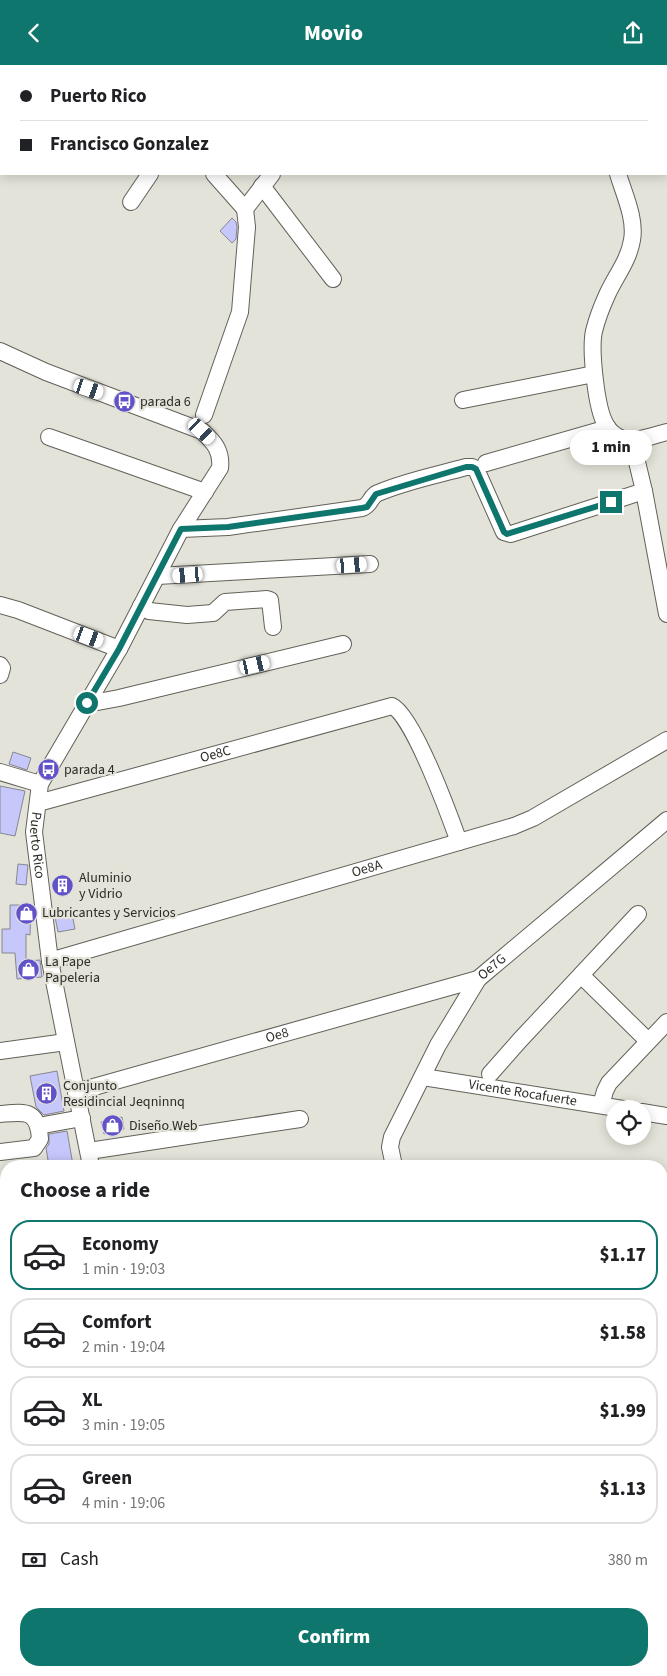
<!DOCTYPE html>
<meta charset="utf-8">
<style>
body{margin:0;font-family:"Source Sans 3",sans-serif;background:#f2f2f2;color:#202124;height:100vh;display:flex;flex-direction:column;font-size:19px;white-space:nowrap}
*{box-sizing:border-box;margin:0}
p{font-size:16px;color:#757577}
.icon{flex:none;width:28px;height:28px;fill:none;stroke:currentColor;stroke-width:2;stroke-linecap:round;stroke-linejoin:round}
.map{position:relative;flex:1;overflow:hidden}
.sheet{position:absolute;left:0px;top:1095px;width:668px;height:516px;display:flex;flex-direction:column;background:#fff;border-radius:20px 20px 0 0;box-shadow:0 2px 12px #0003}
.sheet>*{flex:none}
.guide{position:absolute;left:0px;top:0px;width:668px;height:110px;box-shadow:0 2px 12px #0003;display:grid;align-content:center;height:110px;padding:0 20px;background:#fff}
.tools{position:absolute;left:606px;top:1035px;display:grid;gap:10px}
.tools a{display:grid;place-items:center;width:45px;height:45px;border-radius:50%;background:#fff;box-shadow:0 2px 12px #0003;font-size:25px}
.end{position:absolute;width:22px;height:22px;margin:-11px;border:6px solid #0f766e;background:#fff;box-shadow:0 0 0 2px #fff}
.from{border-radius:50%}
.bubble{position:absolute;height:35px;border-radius:18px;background:#fff;box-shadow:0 2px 12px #0003;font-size:16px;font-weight:800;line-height:35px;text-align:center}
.car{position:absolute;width:15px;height:30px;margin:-15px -8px;border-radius:6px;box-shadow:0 0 4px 1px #0007;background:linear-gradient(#fff 24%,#345 0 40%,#fff 0 76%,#345 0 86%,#fff 0)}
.guide b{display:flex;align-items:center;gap:18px;height:48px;font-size:19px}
.guide b+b{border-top:1px solid #e0e0e0}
.guide i{width:12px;height:12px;background:#202124}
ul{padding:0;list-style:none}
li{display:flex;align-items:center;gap:15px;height:70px;margin:0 10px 8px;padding:0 10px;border:2px solid #e0e0e0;border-radius:20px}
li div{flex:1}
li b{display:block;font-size:19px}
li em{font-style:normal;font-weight:800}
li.active{border-color:#0f766e}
li>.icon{width:45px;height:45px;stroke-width:1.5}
h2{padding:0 20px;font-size:22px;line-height:60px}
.pay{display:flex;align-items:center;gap:12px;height:55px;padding:0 20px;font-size:19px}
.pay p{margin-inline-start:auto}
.primary-button{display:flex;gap:10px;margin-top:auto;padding:10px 20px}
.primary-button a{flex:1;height:58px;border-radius:20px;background:#0f766e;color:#fff;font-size:20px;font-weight:800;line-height:58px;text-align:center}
header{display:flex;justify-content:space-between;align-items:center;height:65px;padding:0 20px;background:#0f766e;color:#fff;font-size:22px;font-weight:800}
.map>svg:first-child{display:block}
.building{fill:#c6c7fb;stroke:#868790}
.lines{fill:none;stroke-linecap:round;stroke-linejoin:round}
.minor-casing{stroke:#626159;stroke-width:18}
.minor{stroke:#fff;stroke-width:16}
.route{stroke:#0f766e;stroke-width:6}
.labels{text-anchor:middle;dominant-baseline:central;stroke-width:4.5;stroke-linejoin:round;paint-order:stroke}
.poi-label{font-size:14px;fill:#2c2c28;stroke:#e4e3d9;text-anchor:start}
.street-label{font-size:14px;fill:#2c2c28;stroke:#e4e3d9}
</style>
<header><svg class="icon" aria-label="back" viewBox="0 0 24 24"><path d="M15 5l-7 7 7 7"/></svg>Movio<svg class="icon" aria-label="share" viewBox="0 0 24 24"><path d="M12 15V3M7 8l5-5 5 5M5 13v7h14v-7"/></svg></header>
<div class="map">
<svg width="667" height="1611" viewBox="0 0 667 1611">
<rect width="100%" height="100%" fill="#e4e3d9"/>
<path class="building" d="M232,153L236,157L237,162L236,174L232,178L220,166Z
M13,687L31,693L27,705L9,699Z
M0,721L25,726L15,771L0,768Z
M18,799L28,800L26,820L16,819Z
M10,840H31L30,870L26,869V896L40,895L42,912L17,914L15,888H2V864H10Z
M71,844L75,864L58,867L54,847Z
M57,1006L64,1046L44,1050L36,1042L30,1011Z
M122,1052L124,1064L104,1069L101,1057Z
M67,1066L73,1100L49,1101L46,1083L49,1079V1069Z"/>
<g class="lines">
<defs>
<g id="minor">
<path d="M118,0L119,1"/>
<path d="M494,0L496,1"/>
<path d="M585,0V1"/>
<path d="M19,1L20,0"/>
<path d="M348,1L349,0"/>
<path d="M646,1L650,0"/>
<path d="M0,25L1,24"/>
<path d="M214,109L245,144"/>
<path d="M618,109C624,129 636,154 632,175C629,195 615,212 607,230C602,241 597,254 594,266C590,284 596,344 606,360C609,366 616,372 623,374C636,378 654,370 667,367"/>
<path d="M262,121L333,214"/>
<path d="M131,137L150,109"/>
<path d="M245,144L272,109"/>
<path id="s1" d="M0,286L46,307L202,366C214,377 222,386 220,403L181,464L119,584L40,719L34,767L50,896L91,1101"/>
<path d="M463,335L594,309"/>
<path d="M204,350L240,247L247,162L245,144"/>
<path d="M49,372L205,427"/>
<path d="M486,398L608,363"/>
<path d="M644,426L667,549"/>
<path d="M181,464L228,462L362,443C371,440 370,431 378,428C406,416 437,410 466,402H472L476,404L504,467L511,469L644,426L632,376"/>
<path d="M157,511L370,499"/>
<path d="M0,540L18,545L119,584"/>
<path d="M141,541L149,546L187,550L213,548L225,537L267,534L270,535L273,562"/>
<path d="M0,600L2,603L0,610"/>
<path d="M87,639L119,633L343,579"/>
<path d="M0,707L40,719"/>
<path id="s2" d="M38,738L392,641C413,650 450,752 459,777"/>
<path id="s3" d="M50,896L514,761L533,753L667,675"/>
<path d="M581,910L648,976"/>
<path d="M0,986L66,977"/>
<path d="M490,1009L520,975L638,849"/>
<path id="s4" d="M423,1012L623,1044"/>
<path id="s5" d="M76,1027L478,914"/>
<path d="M601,1040L605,1026L609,1018L667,957"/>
<path d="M642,1047L667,1051"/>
<path d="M0,1049C25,1047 38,1044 40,1074L34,1083L0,1087"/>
<path d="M38,1061L82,1053"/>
<path d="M89,1086L300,1054"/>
<path id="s6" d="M394,1101L390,1082L392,1072L438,980L478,914L667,755"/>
<path d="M0,1206L6,1209"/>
<path d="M0,1237L6,1233"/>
<path d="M661,1265L667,1263"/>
<path d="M0,1452L6,1457"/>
<path d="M661,1499L667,1495"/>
<path d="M0,1520L6,1513"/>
<path d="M661,1522L667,1519"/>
<path d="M199,1605L200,1611"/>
<path d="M340,1605L344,1611"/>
<path d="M444,1605L448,1611"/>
<path d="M500,1611L508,1605"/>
<path d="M528,1611L537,1605"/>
</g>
</defs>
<use href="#minor" class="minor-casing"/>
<use href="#minor" class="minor"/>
</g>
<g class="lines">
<path class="route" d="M87,638L119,584L181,464L228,462L362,443L367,442L376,429L466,402H472L476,404L504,467L507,469L611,437"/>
</g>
<defs>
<symbol id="bus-disc" viewBox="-11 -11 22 22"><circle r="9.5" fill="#6152ca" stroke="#e4e3d9"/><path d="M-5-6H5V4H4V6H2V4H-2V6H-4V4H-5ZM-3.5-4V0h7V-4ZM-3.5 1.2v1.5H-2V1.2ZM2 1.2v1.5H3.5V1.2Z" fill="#fff"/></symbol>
<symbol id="building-disc" viewBox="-11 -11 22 22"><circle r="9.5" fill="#6152ca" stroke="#e4e3d9"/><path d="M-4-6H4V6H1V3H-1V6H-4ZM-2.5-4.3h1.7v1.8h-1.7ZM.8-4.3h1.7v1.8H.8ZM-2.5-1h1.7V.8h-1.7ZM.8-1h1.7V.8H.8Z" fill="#fff"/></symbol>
<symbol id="shop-disc" viewBox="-11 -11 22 22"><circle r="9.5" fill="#6152ca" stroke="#e4e3d9"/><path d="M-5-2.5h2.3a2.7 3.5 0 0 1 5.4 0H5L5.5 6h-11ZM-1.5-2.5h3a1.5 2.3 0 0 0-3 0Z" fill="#fff"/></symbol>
</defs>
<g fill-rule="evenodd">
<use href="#bus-disc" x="112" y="324" width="25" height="25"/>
<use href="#bus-disc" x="36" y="692" width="25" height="25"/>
<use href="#building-disc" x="50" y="808" width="25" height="25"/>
<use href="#shop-disc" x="14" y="836" width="25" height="25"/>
<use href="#shop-disc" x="16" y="892" width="25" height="25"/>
<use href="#building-disc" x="34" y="1016" width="25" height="25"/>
<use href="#shop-disc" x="100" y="1048" width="25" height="25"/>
</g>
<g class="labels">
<g class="poi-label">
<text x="140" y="337">parada 6</text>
<text x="64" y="705">parada 4</text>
<text x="79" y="813">Aluminio<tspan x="79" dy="16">y Vidrio</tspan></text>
<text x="42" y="848">Lubricantes y Servicios</text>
<text x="45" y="897">La Pape<tspan x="45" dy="16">Papeleria</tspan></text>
<text x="63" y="1021">Conjunto<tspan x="63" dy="16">Residincial Jeqninnq</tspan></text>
<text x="129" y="1061">Diseño Web</text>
</g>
<g class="street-label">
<text stroke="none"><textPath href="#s2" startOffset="184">Oe8C</textPath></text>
<text stroke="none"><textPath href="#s1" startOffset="686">Puerto Rico</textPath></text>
<text stroke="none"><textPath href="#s3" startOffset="330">Oe8A</textPath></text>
<text stroke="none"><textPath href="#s6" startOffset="228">Oe7G</textPath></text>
<text stroke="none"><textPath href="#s5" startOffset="209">Oe8</textPath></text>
<text stroke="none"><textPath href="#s4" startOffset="101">Vicente Rocafuerte</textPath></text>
</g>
</g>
</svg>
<div class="tools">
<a><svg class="icon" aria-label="locate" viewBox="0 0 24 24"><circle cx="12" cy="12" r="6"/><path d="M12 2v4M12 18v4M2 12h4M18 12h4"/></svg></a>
</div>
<i class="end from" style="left:87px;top:638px"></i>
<i class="end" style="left:611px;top:437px"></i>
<div class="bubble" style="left:570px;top:365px;width:82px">1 min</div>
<i class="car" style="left:89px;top:324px;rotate:109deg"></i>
<i class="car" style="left:202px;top:366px;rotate:133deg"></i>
<i class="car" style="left:352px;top:500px;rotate:86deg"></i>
<i class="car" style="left:188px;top:510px;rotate:266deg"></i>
<i class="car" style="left:89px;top:572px;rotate:110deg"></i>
<i class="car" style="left:255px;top:600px;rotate:77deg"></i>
<div class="guide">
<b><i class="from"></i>Puerto Rico</b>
<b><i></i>Francisco Gonzalez</b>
</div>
<section class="sheet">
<h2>Choose a ride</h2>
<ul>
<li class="active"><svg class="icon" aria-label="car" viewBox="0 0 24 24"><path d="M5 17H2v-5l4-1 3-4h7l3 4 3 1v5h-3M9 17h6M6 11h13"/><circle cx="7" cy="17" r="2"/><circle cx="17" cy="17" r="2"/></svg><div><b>Economy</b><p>1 min · 19:03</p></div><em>$1.17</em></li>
<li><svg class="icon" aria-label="car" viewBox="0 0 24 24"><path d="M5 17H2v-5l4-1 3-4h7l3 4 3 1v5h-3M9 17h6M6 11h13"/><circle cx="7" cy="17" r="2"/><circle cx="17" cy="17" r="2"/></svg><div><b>Comfort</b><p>2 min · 19:04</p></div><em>$1.58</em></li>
<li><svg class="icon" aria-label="car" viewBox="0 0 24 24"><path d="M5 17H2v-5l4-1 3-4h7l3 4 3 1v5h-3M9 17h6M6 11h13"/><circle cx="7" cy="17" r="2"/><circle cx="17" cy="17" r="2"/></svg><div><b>XL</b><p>3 min · 19:05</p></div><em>$1.99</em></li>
<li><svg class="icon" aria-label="car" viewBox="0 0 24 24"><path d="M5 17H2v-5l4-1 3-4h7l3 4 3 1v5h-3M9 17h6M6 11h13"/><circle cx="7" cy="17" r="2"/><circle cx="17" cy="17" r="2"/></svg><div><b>Green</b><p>4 min · 19:06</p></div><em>$1.13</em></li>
</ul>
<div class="pay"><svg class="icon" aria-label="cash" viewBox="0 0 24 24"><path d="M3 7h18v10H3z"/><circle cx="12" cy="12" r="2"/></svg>Cash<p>380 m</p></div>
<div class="primary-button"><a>Confirm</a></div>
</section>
</div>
